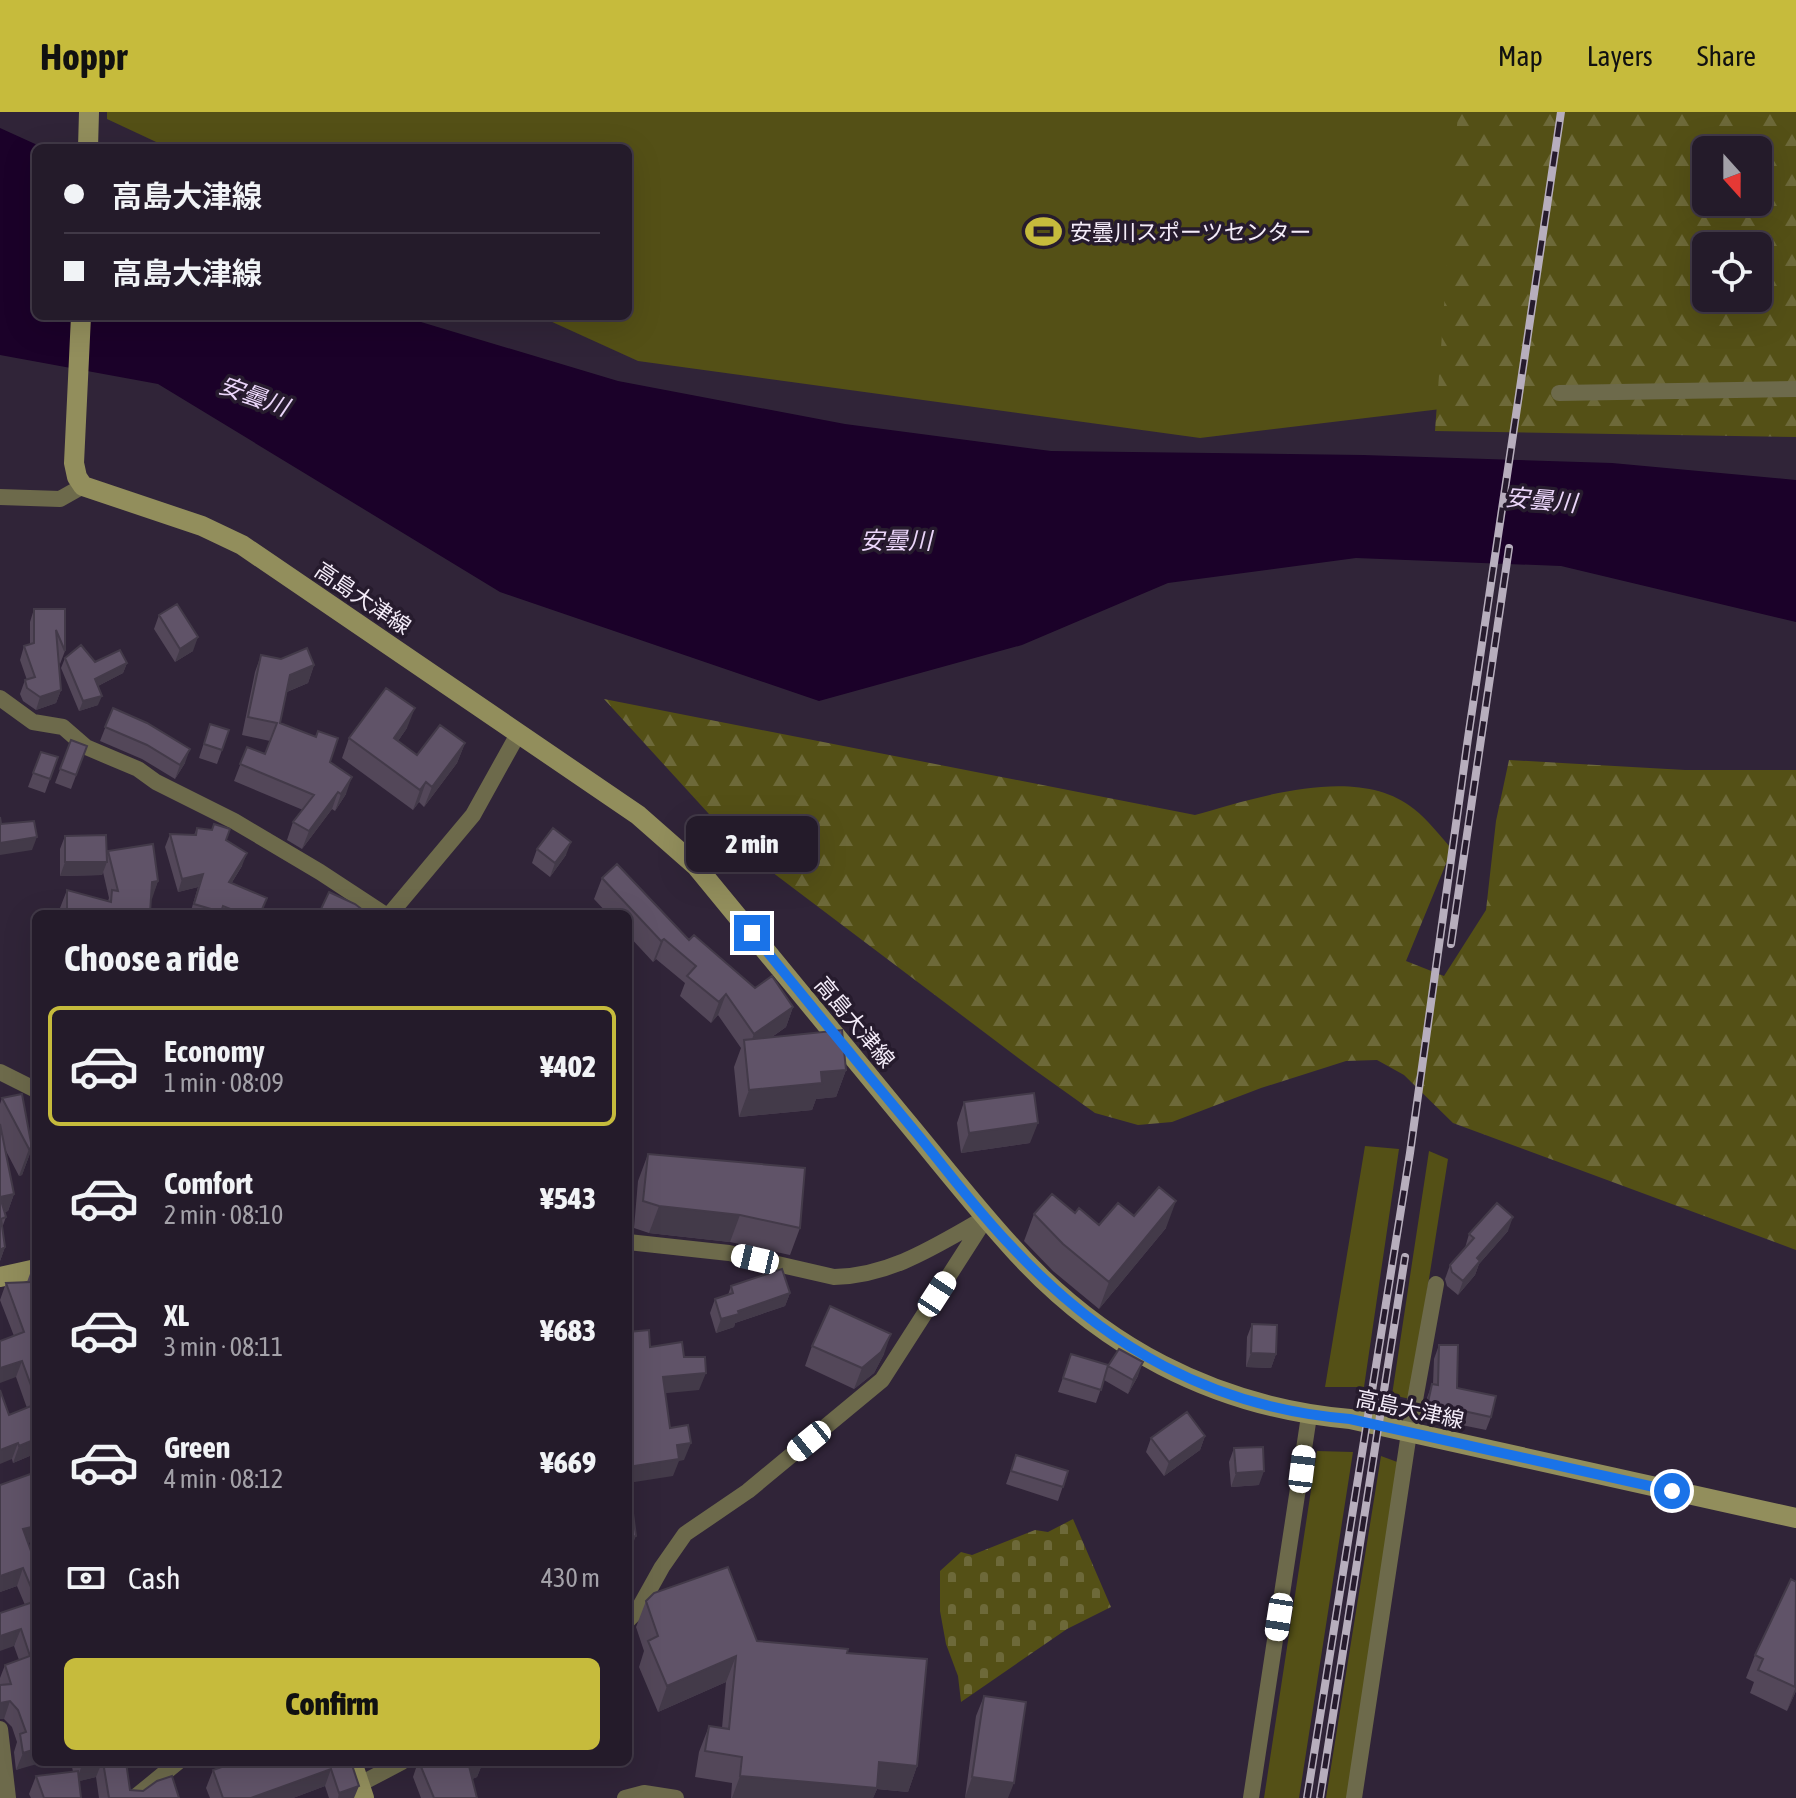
<!DOCTYPE html>
<meta charset="utf-8">
<style>
body{margin:0;font-family:"Asap Condensed","Noto Sans JP",sans-serif;background:#302836;color:#f1f3f6;height:100vh;display:flex;flex-direction:column;font-size:30px;white-space:nowrap}
*{box-sizing:border-box;margin:0}
p{font-size:26px;color:#a3a1a8}
.icon{flex:none;width:44px;height:44px;fill:none;stroke:currentColor;stroke-width:2;stroke-linecap:round;stroke-linejoin:round}
.map{position:relative;flex:1;overflow:hidden}
.details{position:absolute;left:32px;top:798px;width:600px;height:856px;display:flex;flex-direction:column;background:#241b2a;border-radius:12px;box-shadow:0 8px 32px #0002,0 0 0 2px #413947}
.details>*{flex:none}
.hud{position:absolute;left:32px;top:32px;width:600px;height:176px;border-radius:12px;box-shadow:0 8px 32px #0002,0 0 0 2px #413947;display:grid;align-content:center;height:176px;padding:0 32px;background:#241b2a}
.needle{width:52px;rotate:159deg}
.controls{position:absolute;left:1692px;top:24px;display:grid;gap:16px}
.controls a{display:grid;place-items:center;width:80px;height:80px;border-radius:12px;background:#241b2a;box-shadow:0 8px 32px #0002,0 0 0 2px #413947;font-size:40px}
.end{position:absolute;width:36px;height:36px;margin:-18px;border:10px solid #1a73e8;background:#fff;box-shadow:0 0 0 4px #fff}
.from{border-radius:50%}
.bubble{position:absolute;height:56px;border-radius:12px;background:#241b2a;box-shadow:0 8px 32px #0002,0 0 0 2px #413947;font-size:26px;font-weight:800;line-height:56px;text-align:center}
.car{position:absolute;width:24px;height:48px;margin:-24px -12px;border-radius:10px;box-shadow:0 0 6px 2px #0007;background:linear-gradient(#fff 24%,#345 0 40%,#fff 0 76%,#345 0 86%,#fff 0)}
.hud b{display:flex;align-items:center;gap:28px;height:76px;font-size:30px}
.hud b+b{border-top:2px solid #413947}
.hud i{width:20px;height:20px;background:#f1f3f6}
ul{padding:0;list-style:none}
li{display:flex;align-items:center;gap:24px;height:120px;margin:0 16px 12px;padding:0 16px;border:4px solid transparent;border-radius:12px}
li div{flex:1}
li b{display:block;font-size:30px}
li em{font-style:normal;font-weight:800}
li.selected{border-color:#c6bb3c}
li>.icon{width:72px;height:72px;stroke-width:1.5}
h2{padding:0 32px;font-size:36px;line-height:96px}
.pay{display:flex;align-items:center;gap:20px;height:88px;padding:0 32px;font-size:30px}
.pay p{margin-inline-start:auto}
.primary-button{display:flex;gap:16px;margin-top:auto;padding:16px 32px}
.primary-button a{flex:1;height:92px;border-radius:12px;background:#c6bb3c;color:#111;font-size:32px;font-weight:800;line-height:92px;text-align:center}
header{display:flex;align-items:center;gap:48px;box-sizing:border-box;height:112px;padding:0 40px;background:#c6bb3c;color:#111}
header strong{font-size:38px}
nav{display:flex;gap:44px;margin-inline-start:auto;font-size:28px}
.map>svg:first-child{display:block}
.grass{fill:#545016}
.forest{fill:url(#forest-firs);fill-rule:evenodd}
.cemetery{fill:url(#cemetery-stones)}
.water{fill:#1b0129}
.lines{fill:none;stroke-linecap:round;stroke-linejoin:round}
.minor{stroke:#6d6a4b;stroke-width:16}
.secondary{stroke:#928e5c;stroke-width:20}
.rail-casing{stroke:#b7aebd;stroke-width:8}
.rail{stroke:#261b2d;stroke-width:5;stroke-dasharray:15;stroke-linecap:butt}
.wall{fill:#534759}
.shaded-wall{fill:#433a49}
.building{fill:#605368;stroke:#433a49;stroke-width:2}
.route{stroke:#1a73e8;stroke-width:10}
.labels{text-anchor:middle;dominant-baseline:central;stroke-width:7;stroke-linejoin:round;paint-order:stroke}
.poi-label{font-size:22px;fill:#f4ecf9;stroke:#261b2d;text-anchor:start}
.street-label{font-size:22px;fill:#f4ecf9;stroke:#261b2d}
.water-label{font-size:24px;font-style:italic;fill:#ebd6fa;stroke:#261b2d}
</style>
<header>
<strong>Hoppr</strong>
<nav><a>Map</a><a>Layers</a><a>Share</a></nav>
</header>
<div class="map">
<svg width="1796" height="1686" viewBox="0 0 1796 1686">
<defs>
<pattern id="forest-firs" width="22" height="20" patternUnits="userSpaceOnUse" patternTransform="scale(2)"><rect width="22" height="20" fill="#545016"/><path d="M5 1l3.5 6h-7zM16 11l3.5 6h-7z" fill="#6d6939"/></pattern>
<pattern id="cemetery-stones" width="16" height="16" patternUnits="userSpaceOnUse" patternTransform="scale(2)"><rect width="16" height="16" fill="#545016"/><path d="M2 7V4a2 2 0 0 1 4 0v3zM10 15v-3a2 2 0 0 1 4 0v3z" fill="#6d6939"/></pattern>
</defs>
<rect width="100%" height="100%" fill="#302438"/>
<path class="grass" d="M107,0H1473L1441,297L1200,326L638,249L539,204H628V36H169L107,7Z
M1365,1034L1399,1037L1364,1275H1325Z
M1429,1039L1448,1047L1410,1287L1392,1283Z
M1317,1339L1353,1340L1299,1686H1264Z
M1381,1344L1400,1351L1348,1686H1326Z"/>
<path class="forest" d="M1458,0H1796V325L1435,319ZM1706,38H1758V90H1706ZM1706,134H1758V186H1706Z
M604,587L1195,703C1256,686 1358,651 1414,697C1428,708 1440,724 1452,737L1406,849L1444,864L1486,798L1496,709L1509,648L1685,658H1796V1138L1453,1011L1404,963L1377,948L1346,949L1261,976L1172,1010L1138,1013L1095,1001L1029,954L740,736Z"/>
<path class="cemetery" d="M1073,1407L1111,1495L1067,1517L961,1590L958,1564L946,1532L940,1499V1459L961,1440L972,1443L1035,1418L1048,1420Z"/>
<path class="water" d="M0,16L44,36H36V204H401L618,269L845,312L1051,339L1363,343L1612,351L1796,368V510L1561,454L1356,446L1168,471L1022,533L819,589L500,480L158,272L0,243Z"/>
<g class="lines">
<path class="minor" d="M1559,281L1796,277
M0,385L60,387L83,374
M0,586L33,610L63,615L86,635L138,657L156,670L234,709L320,760L384,802
M390,802L473,703L518,622
M0,960L36,978
M628,1130L729,1141L834,1165C891,1164 937,1133 985,1106
M628,1508L638,1498L662,1455L685,1422L748,1379L882,1268L986,1106
M0,1617L8,1686
M360,1672L402,1650
M134,1686L178,1650
M625,1686L644,1681L676,1686
M1251,1686L1309,1304
M1354,1686L1409,1321L1436,1172"/>
<path class="secondary" d="M88,36L89,0
M81,204L74,351L77,365L83,374L202,414L242,433L638,703L696,754C764,837 832,919 900,1002C936,1045 971,1090 1009,1132C1099,1234 1214,1295 1350,1307L1796,1406
M0,1165L36,1157
M352,1650L364,1686"/>
<defs>
<path id="rail" d="M1451,832L1509,436
M1307,1686L1410,1041L1468,626L1561,0
M1320,1686L1405,1145"/>
</defs>
<use href="#rail" class="rail-casing"/>
<use href="#rail" class="rail"/>
</g>
<path class="wall" d="M34,497H65V539L60,552L58,549L61,578L56,591L36,598L23,589L20,582L25,568H27L20,548L24,534L30,533V510Z
M159,503L193,539L175,550L154,517Z
M261,543L314,553L308,571L287,580L280,611L330,650L346,682L335,699L332,697L302,737L287,728L293,710L303,698L234,669L247,635L265,642L270,629L242,623L255,560Z
M65,546L95,550L127,551L123,561L98,574V593L79,599L61,556Z
M113,596L185,651L175,667L142,647L100,629Z
M210,612L222,638L217,652L199,646Z
M407,616L398,629L417,643L465,631L457,651L424,695L419,690L413,698L342,646L349,626Z
M71,628L87,634L71,677L55,671Z
M41,640L58,645L45,681L28,675Z
M197,716L226,728L242,754L231,772L261,802H190L198,775L178,780L165,735L170,722L194,723Z
M65,724L106,744L108,739L158,769L151,787L150,802H60V796L67,778L108,789L109,786L103,760L102,763L60,764V737Z
M537,737L566,743L550,765L532,751Z
M602,766L755,876L793,895L786,915L772,925L846,958L836,985L816,987L812,998L739,1005L734,955L741,936L718,903L711,911L680,884L685,871L656,847L653,850L628,823V802H608L594,787Z
M2,986L32,1036L22,1063L19,1064L5,1037L14,1082L8,1099L5,1100L6,1105L2,1116L5,1135L0,1149V992Z
M964,990L1030,1031L961,1041L957,1011Z
M648,1042L800,1116L790,1143L730,1130L649,1121L634,1116L638,1069Z
M36,1067V1095L30,1084Z
M1075,1101L1099,1113L1134,1104L1166,1116L1099,1197L1053,1159L1024,1129L1034,1102Z
M1508,1119L1479,1152L1475,1163L1458,1183L1447,1174L1445,1167L1450,1153L1465,1136L1469,1122Z
M36,1158V1331L32,1343L13,1351L12,1347L9,1303L27,1296L16,1265L14,1224L0,1188L6,1171L27,1170L31,1159Z
M731,1174L790,1181L785,1194L735,1211L734,1215L716,1221L710,1201L715,1187L728,1183Z
M1252,1212L1276,1242L1271,1256L1246,1255L1247,1225Z
M1439,1233L1457,1276L1491,1305L1486,1318L1432,1307L1430,1310L1422,1309L1427,1286L1432,1272H1433L1434,1247Z
M812,1234L884,1242L874,1261L854,1277L805,1254Z
M1071,1242L1108,1254L1138,1264L1128,1282L1104,1268L1096,1291L1058,1280Z
M1205,1324L1200,1338L1164,1364L1146,1340L1151,1326Z
M1234,1336L1259,1373L1231,1375L1229,1350Z
M1016,1343L1068,1359L1058,1389L1006,1372Z
M0,1373L28,1431L36,1453V1650L16,1658L14,1640L17,1630L12,1615L4,1607H0V1566L5,1553L19,1548L14,1534L25,1493L17,1474L0,1480Z
M1796,1470V1579L1787,1599L1750,1581L1754,1570L1746,1566L1755,1543Z
M646,1489L757,1529L847,1541L917,1654L908,1680L877,1677L873,1686H731L732,1671L695,1665L699,1640L709,1614L722,1616L726,1570L658,1600L639,1555L644,1539L636,1515Z
M984,1584L1026,1590L965,1686L976,1604Z
M71,1650H128L127,1654L130,1678L179,1686H99L96,1665L79,1669L81,1686H31L29,1682L36,1664L73,1660Z
M232,1650H351L354,1686H329L325,1674L293,1686H210L206,1676L213,1658L232,1651Z
M418,1650H492L481,1655L477,1665L472,1667L477,1686H421L413,1665Z"/>
<path class="shaded-wall" d="M198,525L193,539L175,550L180,537Z
M127,551L123,561L92,577L95,567Z
M314,553L308,571L284,581L290,563Z
M61,578L56,591L36,598L40,585Z
M102,584L98,593L79,599L83,589Z
M415,596L407,616L386,646L394,626Z
M465,631L457,651L424,695L432,675Z
M190,637L185,651L175,667L180,653Z
M352,665L346,682L335,699L341,682Z
M426,670L419,690L413,698L420,678Z
M338,680L332,697L302,737L309,719Z
M37,725L32,738L0,743V731Z
M571,730L566,743L550,765L555,751Z
M247,741L242,754L224,783L229,770Z
M65,750H107L102,763L60,764Z
M203,762L198,775L178,780L182,767Z
M158,769L152,787L146,788L152,770Z
M664,827L656,847L653,850L661,829Z
M726,882L718,903L711,911L719,890Z
M793,895L786,915L746,943L754,922Z
M846,958L836,985L816,987L812,998L739,1005L749,978L821,960Z
M1038,1011L1030,1031L961,1041L969,1021Z
M32,1036L22,1063L19,1064L29,1037Z
M14,1082L8,1099L0,1101V1085Z
M1176,1089L1166,1116L1099,1197L1109,1170Z
M659,1094L740,1103L730,1130L649,1121Z
M1513,1105L1508,1119L1479,1152L1475,1163L1458,1183L1463,1169L1477,1146Z
M5,1135L0,1149V1138Z
M790,1181L785,1194L735,1211L734,1215L716,1221L721,1207L738,1199Z
M891,1222L884,1242L874,1261L854,1277L862,1256Z
M1251,1241L1276,1242L1271,1256L1246,1255Z
M22,1249L16,1265L0,1271V1256Z
M1143,1250L1138,1264L1128,1282L1133,1268Z
M706,1261L699,1278L657,1282L663,1265Z
M36,1316V1331L32,1343L13,1351L19,1334L34,1317Z
M1205,1324L1200,1338L1164,1364L1169,1350Z
M18,1331L12,1347L0,1352V1338Z
M691,1331L684,1348L679,1349L673,1364L628,1371V1355L677,1333Z
M1264,1359L1259,1373L1231,1375L1236,1361Z
M36,1414V1429L17,1434L23,1417Z
M636,1424L629,1441H628V1425Z
M23,1456L17,1474L0,1480V1464Z
M21,1517L14,1534L0,1539V1524Z
M736,1544L726,1570L658,1600L667,1574Z
M1796,1574V1579L1787,1599Z
M10,1589L4,1607H0V1590Z
M36,1637V1650H44L16,1658L23,1641Z
M93,1650H102L96,1665L76,1670L82,1653Z
M477,1650H492L481,1655L477,1665L463,1671L469,1654Z
M879,1650L917,1654L908,1680L877,1677L873,1686H732L740,1664Z
M331,1657L325,1674L293,1686H251Z
M972,1665L1014,1671L1008,1686H965Z
M359,1674L354,1686H338L339,1681Z"/>
<path class="building" d="M177,492L198,525L180,537L159,503Z
M34,497H65V539L56,518L61,578L40,585L27,576L25,568L35,565L24,534L34,531Z
M81,533L95,550L120,538L127,551L95,567L102,584L83,589L65,546Z
M307,536L314,553L290,563L280,611L316,625L318,619L338,626L330,650L352,665L341,682L338,680L309,719L293,710L314,683L240,652L247,635L265,642L277,611L248,605L261,543L281,547Z
M386,576L415,596L394,626L417,643L440,613L465,631L432,675L426,670L420,678L349,626Z
M113,596L147,611L190,637L180,653L147,633L105,615Z
M210,612L229,618L222,638L204,632Z
M71,628L87,634L76,663L60,657Z
M41,640L58,645L50,667L33,661Z
M0,705L1,712L34,709L37,725L0,731Z
M214,712L230,717L226,728L247,741L229,770L267,786L260,802H243L223,794L221,800L194,792L203,762L182,767L170,722L196,723L197,716L212,718Z
M553,716L571,730L555,751L537,737Z
M106,723L107,750H65V724Z
M153,732L158,769L152,770L150,801L67,802V778L111,790L112,778L118,779L108,739Z
M617,752L689,828L694,823L755,876L772,864L793,895L754,922L726,882L719,890L687,864L696,854L664,827L661,829L602,766Z
M329,780L355,792L368,802H326L320,799Z
M842,918L846,958L821,960L822,971L749,978L744,928Z
M1034,981L1038,1011L969,1021L964,990Z
M22,982L32,1036L29,1037L2,986Z
M0,1012L14,1082L0,1085L6,1105L1,1107L5,1135L0,1138Z
M648,1042L805,1056L800,1116L740,1103L659,1094L643,1089Z
M1159,1075L1176,1089L1109,1170L1063,1132L1034,1102L1052,1082L1075,1101L1079,1096L1099,1113L1118,1091L1134,1104Z
M1497,1091L1513,1105L1477,1146L1480,1149L1463,1169L1452,1160L1450,1153L1474,1126L1469,1122Z
M782,1157L790,1181L738,1199L739,1202L721,1207L715,1187L733,1181L731,1174Z
M36,1158V1287L22,1249L0,1256V1229L24,1220L6,1171L31,1170V1159Z
M830,1194L891,1222L881,1240L862,1256L812,1234Z
M1252,1212L1277,1213L1276,1242L1251,1241Z
M649,1218L650,1235L682,1230L684,1245H705L706,1261L663,1265L670,1316L688,1313L691,1331L677,1333L679,1347L628,1355V1220Z
M1439,1233H1458L1457,1276L1496,1284L1491,1305L1436,1293L1435,1297L1427,1295L1432,1272L1438,1273Z
M1119,1237L1143,1250L1133,1268L1108,1254Z
M1071,1242L1108,1253L1101,1278L1063,1266Z
M0,1278L9,1303L36,1292V1316L34,1317L36,1323V1327L19,1334L18,1331L0,1338Z
M1187,1300L1205,1324L1169,1350L1151,1326Z
M1263,1335L1264,1359L1236,1361L1234,1336Z
M1016,1343L1068,1359L1063,1375L1011,1359Z
M36,1360V1414L23,1417L36,1453V1487L23,1456L0,1464V1373Z
M628,1394H632L636,1424L628,1425Z
M728,1455L757,1529L848,1537L847,1541L927,1547L917,1654L879,1650L877,1676L740,1664L742,1645L705,1639L709,1614L729,1617L736,1544L667,1574L648,1529L658,1524L646,1489L654,1481Z
M1791,1467L1796,1470L1795,1575L1758,1558L1763,1547L1755,1543Z
M36,1489V1637L23,1641L20,1622L26,1620L18,1598L10,1589L0,1591V1573L11,1572L5,1553L30,1544L21,1517L0,1524V1501Z
M984,1584L1026,1590L1014,1671L972,1665Z
M103,1650H126L130,1678L143,1679L157,1669L172,1664L179,1686H109Z
M236,1650H351L359,1674L339,1681L331,1657L251,1686H223L213,1658Z
M419,1650H480L469,1654L477,1686H434Z
M78,1659L81,1686H44L36,1664Z"/>
<g class="lines">
<path class="route" d="M752,821C807,889 862,956 918,1023C949,1061 978,1100 1012,1135C1105,1235 1213,1296 1350,1307L1672,1379"/>
</g>
<defs>
<symbol id="stadium-bare" viewBox="-9 -9 18 18"><path d="M0-5a6.5 5 0 1 0 0 10a6.5 5 0 1 0 0-10ZM-3.5-1.8h7v3.6h-7Z" fill="#c6bb3c" stroke="#261b2d" stroke-width="2.5" paint-order="stroke"/></symbol>
</defs>
<g fill-rule="evenodd">
<use href="#stadium-bare" x="1018" y="94" width="51" height="51"/>
</g>
<g class="labels">
<g class="poi-label">
<text x="1070" y="120">安曇川スポーツセンター</text>
</g>
<g class="street-label">
<text transform="translate(363 486) rotate(34)">高島大津線</text>
<text transform="translate(855 910) rotate(50)">高島大津線</text>
<text transform="translate(1410 1297) rotate(12)">高島大津線</text>
</g>
<g class="water-label">
<text transform="translate(254 284) rotate(20)">安曇川</text>
<text transform="translate(1541 388) rotate(5)">安曇川</text>
<text x="896" y="428">安曇川</text>
</g>
</g>
</svg>
<div class="controls">
<a><svg class="needle" viewBox="-14 -14 28 28"><path d="M0-13l5 13h-10z" fill="#e53935"/><path d="M0 13l5-13h-10z" fill="#a3a1a8"/></svg></a>
<a><svg class="icon" aria-label="locate" viewBox="0 0 24 24"><circle cx="12" cy="12" r="6"/><path d="M12 2v4M12 18v4M2 12h4M18 12h4"/></svg></a>
</div>
<i class="end from" style="left:1672px;top:1379px"></i>
<i class="end" style="left:752px;top:821px"></i>
<div class="bubble" style="left:686px;top:704px;width:132px">2 min</div>
<i class="car" style="left:755px;top:1147px;rotate:283deg"></i>
<i class="car" style="left:937px;top:1182px;rotate:33deg"></i>
<i class="car" style="left:809px;top:1329px;rotate:231deg"></i>
<i class="car" style="left:1302px;top:1357px;rotate:7deg"></i>
<i class="car" style="left:1279px;top:1505px;rotate:189deg"></i>
<div class="hud">
<b><i class="from"></i>高島大津線</b>
<b><i></i>高島大津線</b>
</div>
<section class="details">
<h2>Choose a ride</h2>
<ul>
<li class="selected"><svg class="icon" aria-label="car" viewBox="0 0 24 24"><path d="M5 17H2v-5l4-1 3-4h7l3 4 3 1v5h-3M9 17h6M6 11h13"/><circle cx="7" cy="17" r="2"/><circle cx="17" cy="17" r="2"/></svg><div><b>Economy</b><p>1 min · 08:09</p></div><em>¥402</em></li>
<li><svg class="icon" aria-label="car" viewBox="0 0 24 24"><path d="M5 17H2v-5l4-1 3-4h7l3 4 3 1v5h-3M9 17h6M6 11h13"/><circle cx="7" cy="17" r="2"/><circle cx="17" cy="17" r="2"/></svg><div><b>Comfort</b><p>2 min · 08:10</p></div><em>¥543</em></li>
<li><svg class="icon" aria-label="car" viewBox="0 0 24 24"><path d="M5 17H2v-5l4-1 3-4h7l3 4 3 1v5h-3M9 17h6M6 11h13"/><circle cx="7" cy="17" r="2"/><circle cx="17" cy="17" r="2"/></svg><div><b>XL</b><p>3 min · 08:11</p></div><em>¥683</em></li>
<li><svg class="icon" aria-label="car" viewBox="0 0 24 24"><path d="M5 17H2v-5l4-1 3-4h7l3 4 3 1v5h-3M9 17h6M6 11h13"/><circle cx="7" cy="17" r="2"/><circle cx="17" cy="17" r="2"/></svg><div><b>Green</b><p>4 min · 08:12</p></div><em>¥669</em></li>
</ul>
<div class="pay"><svg class="icon" aria-label="cash" viewBox="0 0 24 24"><path d="M3 7h18v10H3z"/><circle cx="12" cy="12" r="2"/></svg>Cash<p>430 m</p></div>
<div class="primary-button"><a>Confirm</a></div>
</section>
</div>
